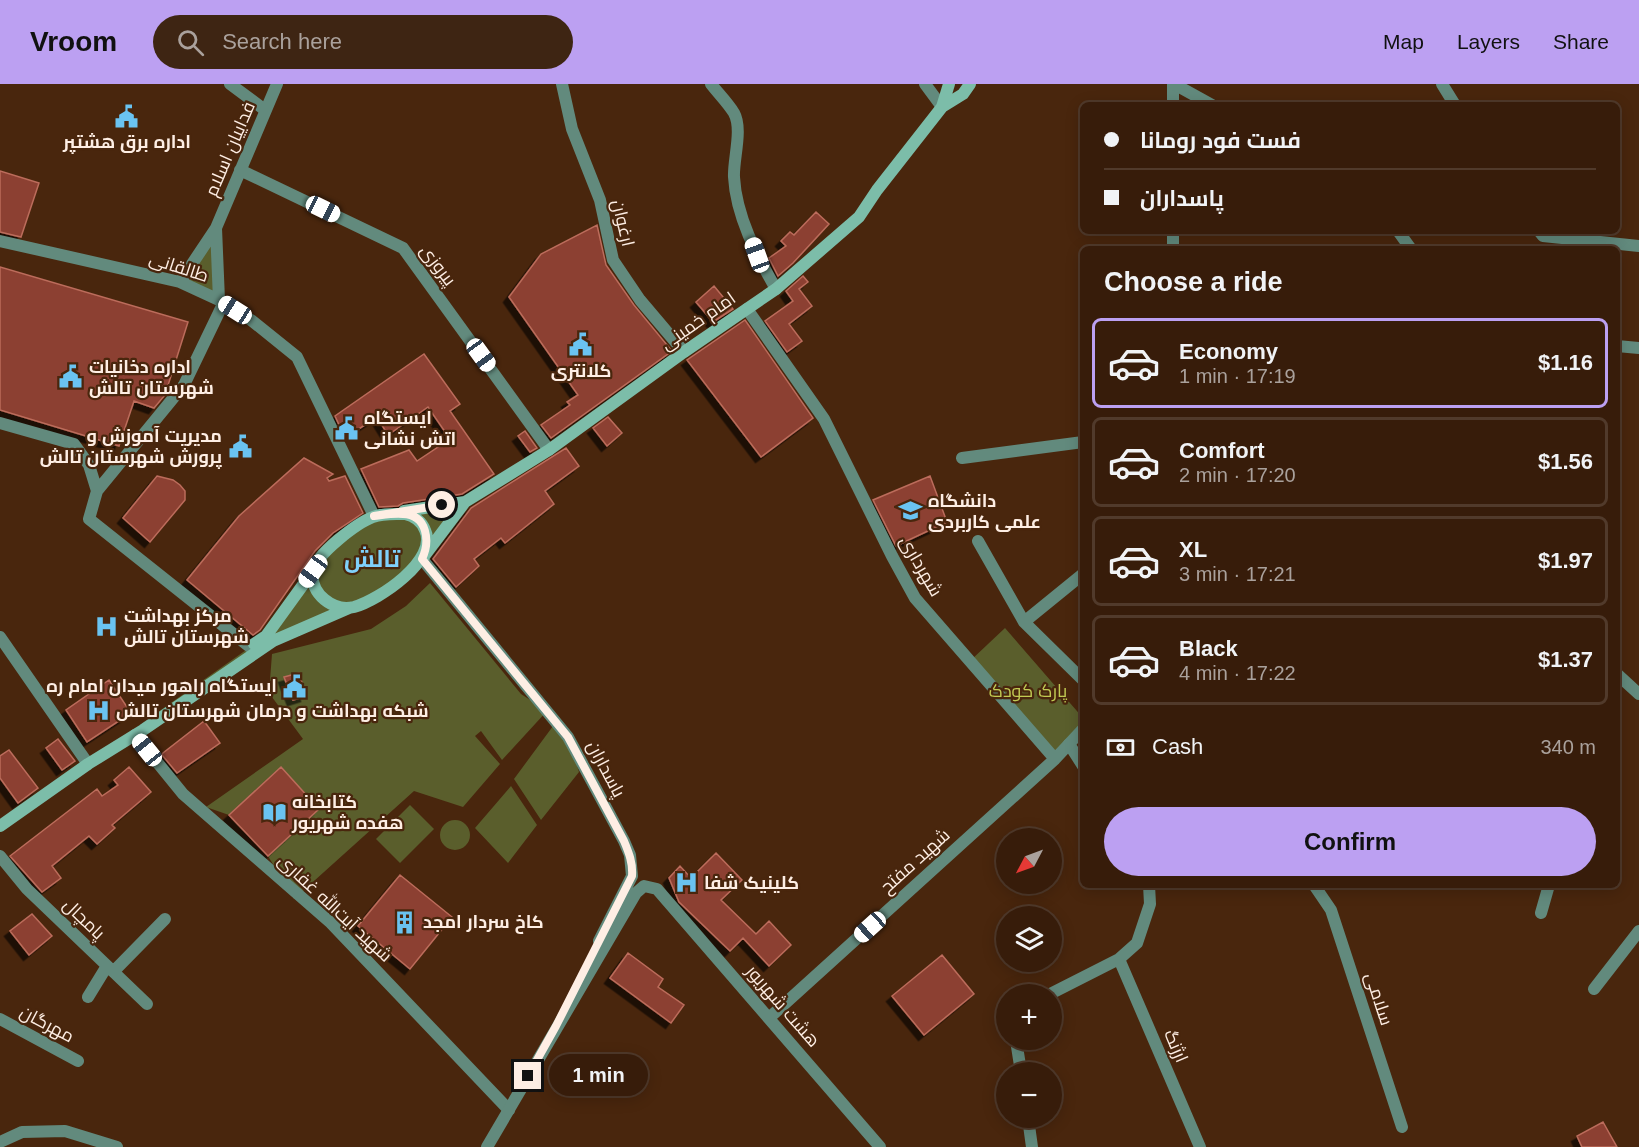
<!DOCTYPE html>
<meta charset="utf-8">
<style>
body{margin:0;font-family:Arial,Cairo,sans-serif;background:#3e2513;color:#f1f3f6;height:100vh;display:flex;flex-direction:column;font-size:22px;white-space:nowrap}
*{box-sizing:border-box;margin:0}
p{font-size:20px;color:#aaa19c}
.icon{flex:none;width:33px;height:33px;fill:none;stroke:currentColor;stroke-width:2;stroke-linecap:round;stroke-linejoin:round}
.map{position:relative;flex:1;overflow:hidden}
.panel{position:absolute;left:1080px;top:162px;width:540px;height:642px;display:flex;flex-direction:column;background:#371c0a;border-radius:9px;box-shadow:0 3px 15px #0003,0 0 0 2px #513a2b}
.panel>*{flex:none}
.banner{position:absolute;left:1080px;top:18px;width:540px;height:132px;border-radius:9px;box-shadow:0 3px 15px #0003,0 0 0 2px #513a2b;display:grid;align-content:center;height:132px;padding:0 24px;background:#371c0a}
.needle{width:39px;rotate:229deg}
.tools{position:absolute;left:996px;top:744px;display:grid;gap:12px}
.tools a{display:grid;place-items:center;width:66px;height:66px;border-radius:50%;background:#371c0a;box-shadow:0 3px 15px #0003,0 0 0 2px #513a2b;font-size:30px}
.end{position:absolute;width:27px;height:27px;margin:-14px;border:8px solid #feeee4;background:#111;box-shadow:0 0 0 3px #111}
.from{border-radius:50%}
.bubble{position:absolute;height:42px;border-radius:21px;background:#371c0a;box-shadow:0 3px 15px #0003,0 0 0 2px #513a2b;font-size:20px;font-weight:800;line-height:42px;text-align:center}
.car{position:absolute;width:18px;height:36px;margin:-18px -9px;border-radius:8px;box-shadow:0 0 4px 2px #0007;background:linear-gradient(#fff 24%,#345 0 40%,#fff 0 76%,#345 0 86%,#fff 0)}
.banner b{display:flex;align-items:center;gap:21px;height:57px;font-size:22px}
.banner b+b{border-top:2px solid #513a2b}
.banner i{width:15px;height:15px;background:#f1f3f6}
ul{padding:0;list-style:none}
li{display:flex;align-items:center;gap:18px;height:90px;margin:0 12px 9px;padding:0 12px;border:3px solid #513a2b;border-radius:9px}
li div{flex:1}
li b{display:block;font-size:22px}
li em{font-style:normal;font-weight:800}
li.active{border-color:#bca0f2}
li>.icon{width:54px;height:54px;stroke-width:1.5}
h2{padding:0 24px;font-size:27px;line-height:72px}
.pay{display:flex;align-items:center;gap:15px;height:66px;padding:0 24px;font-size:22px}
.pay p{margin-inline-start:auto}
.primary-button{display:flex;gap:12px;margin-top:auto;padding:12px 24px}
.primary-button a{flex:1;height:69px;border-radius:36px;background:#bca0f2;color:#111;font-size:24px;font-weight:800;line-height:69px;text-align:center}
header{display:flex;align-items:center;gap:36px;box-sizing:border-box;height:84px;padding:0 30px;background:#bca0f2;color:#111}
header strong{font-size:28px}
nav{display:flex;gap:33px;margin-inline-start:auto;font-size:21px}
.search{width:420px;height:54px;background:#3e2513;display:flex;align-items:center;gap:15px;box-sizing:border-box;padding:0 21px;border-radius:33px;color:#aaa19c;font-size:22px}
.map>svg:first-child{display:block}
.green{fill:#5a5e2c}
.building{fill:#8c4031;stroke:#bc6c5b;stroke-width:1.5;filter:url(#shadow)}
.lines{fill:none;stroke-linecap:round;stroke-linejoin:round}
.minor{stroke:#628a7d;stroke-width:12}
.tertiary{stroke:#628a7d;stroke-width:12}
.secondary{stroke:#7cbda9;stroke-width:12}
.route{stroke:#feeee4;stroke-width:8}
.labels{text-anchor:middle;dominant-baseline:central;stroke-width:4.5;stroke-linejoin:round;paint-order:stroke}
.poi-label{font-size:18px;font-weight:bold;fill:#feeee4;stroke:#49260d;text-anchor:start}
.street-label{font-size:18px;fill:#feeee4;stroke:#49260d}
.park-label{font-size:18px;fill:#c1ca53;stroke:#49260d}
.district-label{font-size:24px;font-weight:bold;fill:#7fd0fb;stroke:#49260d}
</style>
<header>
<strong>Vroom</strong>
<div class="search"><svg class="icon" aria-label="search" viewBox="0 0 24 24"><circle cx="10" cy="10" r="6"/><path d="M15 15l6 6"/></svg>Search here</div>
<nav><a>Map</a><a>Layers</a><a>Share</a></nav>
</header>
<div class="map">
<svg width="1639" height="1063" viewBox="0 0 1639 1063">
<defs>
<filter id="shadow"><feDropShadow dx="-5.5" dy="5.5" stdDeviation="0" flood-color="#0009"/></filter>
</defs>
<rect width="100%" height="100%" fill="#49260d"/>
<path class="green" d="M216,145L219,216L181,198Z
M465,418L398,497L273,557L122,658L158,628L266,552L319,475L372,433Z
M430,499L521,610L547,627L502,676L481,647L475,652L500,680L463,723L414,707L294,815L268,772L229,731L206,723L303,655L269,609L272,570L371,545L406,522Z
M1005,544L1083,634V644L1055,675L970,577Z
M556,638L568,653L579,688L541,736L514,695Z
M511,702L537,741L508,779L475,744Z
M410,721L434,745L400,779L376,755Z
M440 751a15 15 0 1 1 30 0a15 15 0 1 1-30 0Z"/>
<path class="building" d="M0,87L39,99L21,153L0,148Z
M816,128L829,140L793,179L778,192L769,174L786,162L781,157L790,148L794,151Z
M597,141L606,181L634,221L672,267L551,354L541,341L570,321L567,318L578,311L509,213L541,170Z
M0,183L188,238L165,311L154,324L134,317L119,362L0,326Z
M803,192L808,198L799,205L812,222L789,240L802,257L787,268L765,237L793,217L786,207Z
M714,202L733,225L713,238L696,218Z
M745,236L813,334L761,373L687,276Z
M424,270L460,320L450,327L494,390L462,410L403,419L398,422L379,423L361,385L409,366L417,377L450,355L428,323L388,351L377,333L345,354L335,332Z
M608,333L622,349L607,362L593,344Z
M525,347L537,364L530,368L518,352Z
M566,364L579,382L545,407L554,420L505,459L501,454L474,475L479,482L456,503L433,475L471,424Z
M304,374L333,390L327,394L329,397L345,392L363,429L333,449L315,467L260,546L253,551L187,496L239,432Z
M157,392L173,396L180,401L185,407V416L150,458L123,434Z
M930,392L947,438L896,462L873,416Z
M299,589L306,612L293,616L284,593Z
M109,596L131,629L87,658L66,626Z
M204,637L220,659L177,689L162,671L163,669Z
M58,655L75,677L62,686L46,664Z
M9,666L38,704L18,719L0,694V672Z
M129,683L151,708L112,741L115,744L97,760L89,752L52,782L61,794L42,808L10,772L97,705L102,712L118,701L114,696Z
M281,683L319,725L268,772L229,731Z
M716,769L742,796L721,816L756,850L769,837L791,861L769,882L743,854L730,867L679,818L669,794L680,782L691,794Z
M400,791L452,833L410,885L358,842Z
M32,830L52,852L29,871L10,847Z
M628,869L663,895L658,903L684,921L671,939L610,894Z
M942,871L974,910L924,951L892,912Z
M1603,1038L1617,1063H1582L1577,1052Z"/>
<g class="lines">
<path class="minor" d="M230,0L265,26
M562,0L572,45L600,116L613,176L640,216L684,268
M925,0L942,23
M1442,0L1455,21
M1173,21V0
M1539,147L1543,152L1639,162
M1173,165V147
M0,339L74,360L89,381L97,407L89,435L250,563
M962,374L1083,358
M97,407L184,301L223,220
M978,457L1024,538L1083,596
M1024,538L1083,490
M0,553L88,680
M1617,590L1639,610
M135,651L183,710L331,839L509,1026
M1069,660L1083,682
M0,772L27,805L147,920
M1314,801L1331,826L1402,1043
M1541,829L1549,801
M1119,875L1200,1063
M114,887L165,835
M1594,905L1639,847
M1050,910L1119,875L1137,859L1150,820L1149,801
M88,913L107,882
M0,935L78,977
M1016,956L1021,988
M1028,1034L1032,1063
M0,1058L22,1048L65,1047L117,1063"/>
<path class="tertiary" d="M711,0C718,9 728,19 734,29C743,45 733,76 734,93C736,132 757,172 776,205
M1174,0L1212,21
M240,86L403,164L549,366
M216,144L219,216
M1398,147L1411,165
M0,157L180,198L219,216L251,236L297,273L374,432
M180,198L216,144L277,0
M747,225L824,335L892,472L915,514L1055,675
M1617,262L1639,264
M422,475L568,653L624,757L630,771L632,792L599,857
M769,934L1055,675L1083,645
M487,1063L636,809L644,802L657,805L880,1063"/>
<path class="secondary" d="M942,23L949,0
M404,427L465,418
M405,430C414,432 421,436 425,446C439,476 379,516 354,523C334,528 309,510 313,487C316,470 357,439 373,433C382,429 395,430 405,430Z
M422,475L465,418L549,366L684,268L776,205L859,133L877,106L942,23L963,10L970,0
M254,560L266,552L313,487
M0,742L88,680L143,646L273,557L349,524"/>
</g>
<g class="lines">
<path class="route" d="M442,421L374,432C383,431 394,429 403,430C428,431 430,458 422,475L568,653L624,757C629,769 633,779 632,792L556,942L528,992"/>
</g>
<defs>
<symbol id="civic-bare" viewBox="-9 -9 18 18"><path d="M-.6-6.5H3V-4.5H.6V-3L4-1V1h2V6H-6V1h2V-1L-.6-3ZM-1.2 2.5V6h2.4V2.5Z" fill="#6ac3f1" stroke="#49260d" stroke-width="2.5" paint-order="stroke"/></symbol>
<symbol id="university-bare" viewBox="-9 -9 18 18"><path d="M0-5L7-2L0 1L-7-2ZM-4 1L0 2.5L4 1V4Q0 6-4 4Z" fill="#6ac3f1" stroke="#49260d" stroke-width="2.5" paint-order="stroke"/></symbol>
<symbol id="hospital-bare" viewBox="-9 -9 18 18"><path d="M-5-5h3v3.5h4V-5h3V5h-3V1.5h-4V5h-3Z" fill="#6ac3f1" stroke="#49260d" stroke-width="2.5" paint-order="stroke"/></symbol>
<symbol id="library-bare" viewBox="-9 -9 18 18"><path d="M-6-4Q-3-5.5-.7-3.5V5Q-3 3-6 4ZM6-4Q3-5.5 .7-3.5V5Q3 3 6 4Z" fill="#6ac3f1" stroke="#49260d" stroke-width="2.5" paint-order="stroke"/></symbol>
<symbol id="building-bare" viewBox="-9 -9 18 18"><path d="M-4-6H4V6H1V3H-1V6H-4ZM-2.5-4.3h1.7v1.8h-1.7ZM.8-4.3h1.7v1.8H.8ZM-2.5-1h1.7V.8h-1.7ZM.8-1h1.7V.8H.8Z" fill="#6ac3f1" stroke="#49260d" stroke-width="2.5" paint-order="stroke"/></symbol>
</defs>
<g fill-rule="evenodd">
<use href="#civic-bare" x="110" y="16" width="33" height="33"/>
<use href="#civic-bare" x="564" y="244" width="33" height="33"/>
<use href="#civic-bare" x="54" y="276" width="33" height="33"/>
<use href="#civic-bare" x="330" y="328" width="33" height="33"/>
<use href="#civic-bare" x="224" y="346" width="33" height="33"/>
<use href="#university-bare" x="894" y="410" width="33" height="33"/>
<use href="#hospital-bare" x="90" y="526" width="33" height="33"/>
<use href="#civic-bare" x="278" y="586" width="33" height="33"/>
<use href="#hospital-bare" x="82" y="610" width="33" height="33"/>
<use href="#library-bare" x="258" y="712" width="33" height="33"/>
<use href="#hospital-bare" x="670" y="782" width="33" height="33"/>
<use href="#building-bare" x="388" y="822" width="33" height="33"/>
</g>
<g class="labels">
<g class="poi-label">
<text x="127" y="58" text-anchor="middle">اداره برق هشتپر</text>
<text x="89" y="283">اداره دخانیات<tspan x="89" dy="21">شهرستان تالش</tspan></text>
<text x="581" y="287" text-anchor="middle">کلانتری</text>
<text x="364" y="334">ایستگاه<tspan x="364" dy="21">اتش نشانی</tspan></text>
<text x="222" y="352" text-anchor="end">مدیریت آموزش و<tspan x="222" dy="21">پرورش شهرستان تالش</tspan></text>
<text x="928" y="417">دانشگاه<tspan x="928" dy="21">علمی کاربردی</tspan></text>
<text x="124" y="532">مرکز بهداشت<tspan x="124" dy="21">شهرستان تالش</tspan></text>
<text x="277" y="602" text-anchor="end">ایستگاه راهور میدان امام ره</text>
<text x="116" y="627">شبکه بهداشت و درمان شهرستان تالش</text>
<text x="292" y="718">کتابخانه<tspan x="292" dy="21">هفده شهریور</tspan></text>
<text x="704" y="799">کلینیک شفا</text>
<text x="423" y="838">کاخ سردار امجد</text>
</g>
<g class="street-label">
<text transform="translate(230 65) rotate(-67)">فداییان اسلام</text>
<text transform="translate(623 139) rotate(77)">ارغوان</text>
<text transform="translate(438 181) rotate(53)">پیروزی</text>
<text transform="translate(179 183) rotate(18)">طالقانی</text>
<text transform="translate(698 237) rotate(-35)">امام خمینی</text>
<text transform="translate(921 482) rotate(60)">شهرداری</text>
<text transform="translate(606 685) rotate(62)">پاسداران</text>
<text transform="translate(915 777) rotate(-42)">شهید مفتح</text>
<text transform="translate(335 824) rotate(43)">شهید آیت‌الله غفاری</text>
<text transform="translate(84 835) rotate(44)">پامچال</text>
<text transform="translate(1379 915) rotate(72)">سلامی</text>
<text transform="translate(783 922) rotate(49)">هشت شهریور</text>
<text transform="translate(47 940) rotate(28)">مهرگان</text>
<text transform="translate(1176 962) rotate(67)">ارژنگ</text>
</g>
<g class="park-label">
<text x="1028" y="607">پارک کودک</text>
</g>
<g class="district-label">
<text x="372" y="474">تالش</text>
</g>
</g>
</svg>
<div class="tools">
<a><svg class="needle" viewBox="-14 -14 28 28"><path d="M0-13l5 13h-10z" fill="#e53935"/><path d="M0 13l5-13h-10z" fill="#aaa19c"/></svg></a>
<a><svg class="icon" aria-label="layers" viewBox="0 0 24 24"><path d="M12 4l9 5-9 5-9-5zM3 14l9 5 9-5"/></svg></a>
<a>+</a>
<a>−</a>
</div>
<i class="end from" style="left:442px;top:421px"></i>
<i class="end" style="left:528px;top:992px"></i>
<div class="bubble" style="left:549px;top:970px;width:99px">1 min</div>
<i class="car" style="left:323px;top:125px;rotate:116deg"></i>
<i class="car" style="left:757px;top:171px;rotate:340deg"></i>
<i class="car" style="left:235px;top:226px;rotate:302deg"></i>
<i class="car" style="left:481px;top:271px;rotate:144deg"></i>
<i class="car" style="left:313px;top:487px;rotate:216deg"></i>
<i class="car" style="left:147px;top:666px;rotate:321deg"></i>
<i class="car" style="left:870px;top:843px;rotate:228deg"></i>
<div class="banner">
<b><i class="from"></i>فست فود رومانا</b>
<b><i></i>پاسداران</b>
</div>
<section class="panel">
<h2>Choose a ride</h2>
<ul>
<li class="active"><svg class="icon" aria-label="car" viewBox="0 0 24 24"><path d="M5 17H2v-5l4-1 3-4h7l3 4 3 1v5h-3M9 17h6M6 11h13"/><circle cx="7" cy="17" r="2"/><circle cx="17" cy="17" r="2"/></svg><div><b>Economy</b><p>1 min · 17:19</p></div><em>$1.16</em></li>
<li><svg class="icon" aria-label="car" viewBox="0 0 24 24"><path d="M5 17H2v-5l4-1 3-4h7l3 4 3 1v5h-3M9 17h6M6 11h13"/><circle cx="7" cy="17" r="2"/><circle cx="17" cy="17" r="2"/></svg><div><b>Comfort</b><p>2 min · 17:20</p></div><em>$1.56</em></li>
<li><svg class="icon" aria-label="car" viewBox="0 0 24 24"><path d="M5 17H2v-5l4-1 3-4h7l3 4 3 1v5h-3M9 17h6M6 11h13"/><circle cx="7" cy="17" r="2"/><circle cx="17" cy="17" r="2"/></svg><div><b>XL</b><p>3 min · 17:21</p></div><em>$1.97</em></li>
<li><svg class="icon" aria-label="car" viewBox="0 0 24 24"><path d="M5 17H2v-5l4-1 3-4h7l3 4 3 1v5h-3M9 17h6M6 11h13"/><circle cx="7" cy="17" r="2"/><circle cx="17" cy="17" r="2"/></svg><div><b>Black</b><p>4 min · 17:22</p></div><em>$1.37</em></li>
</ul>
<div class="pay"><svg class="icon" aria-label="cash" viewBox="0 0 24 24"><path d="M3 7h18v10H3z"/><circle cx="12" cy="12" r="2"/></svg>Cash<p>340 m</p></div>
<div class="primary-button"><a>Confirm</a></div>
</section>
</div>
